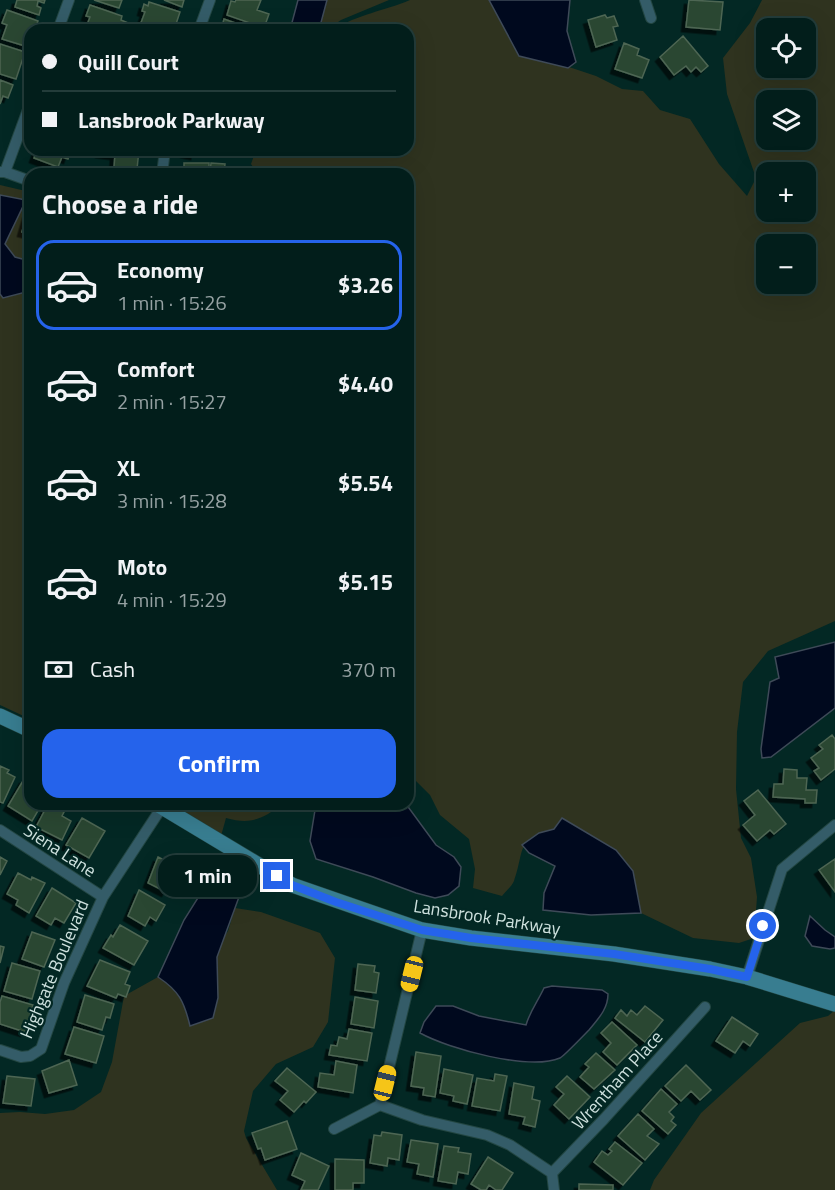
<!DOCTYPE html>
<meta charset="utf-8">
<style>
body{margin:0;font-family:"Titillium Web",sans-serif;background:#102b28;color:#f1f3f6;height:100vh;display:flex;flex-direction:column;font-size:22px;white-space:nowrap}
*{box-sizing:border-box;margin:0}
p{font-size:20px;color:#96a2a3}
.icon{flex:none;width:33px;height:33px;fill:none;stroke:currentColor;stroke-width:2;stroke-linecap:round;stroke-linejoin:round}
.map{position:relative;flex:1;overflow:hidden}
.sheet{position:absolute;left:24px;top:168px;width:390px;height:642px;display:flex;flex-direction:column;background:#021e1b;border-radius:18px;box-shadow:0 6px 24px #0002,0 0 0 2px #233c3a}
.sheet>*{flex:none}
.hud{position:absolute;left:24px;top:24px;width:390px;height:132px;border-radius:18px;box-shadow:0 6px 24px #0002,0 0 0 2px #233c3a;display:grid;align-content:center;height:132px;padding:0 18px;background:#021e1b}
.tools{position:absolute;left:756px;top:18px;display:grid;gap:12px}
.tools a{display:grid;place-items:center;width:60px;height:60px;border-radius:12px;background:#021e1b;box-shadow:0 6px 24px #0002,0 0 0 2px #233c3a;font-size:30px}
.end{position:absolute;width:27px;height:27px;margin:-14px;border:8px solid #2563eb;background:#fff;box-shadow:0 0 0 3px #fff}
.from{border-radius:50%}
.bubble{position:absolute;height:42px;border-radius:18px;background:#021e1b;box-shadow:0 6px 24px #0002,0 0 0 2px #233c3a;font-size:20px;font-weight:700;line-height:42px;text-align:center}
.car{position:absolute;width:18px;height:36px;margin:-18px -9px;border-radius:8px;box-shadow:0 0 4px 2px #0007;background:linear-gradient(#f5c518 24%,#345 0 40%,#f5c518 0 76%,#345 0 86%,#f5c518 0)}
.hud b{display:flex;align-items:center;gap:21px;height:57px;font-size:22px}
.hud b+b{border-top:2px solid #233c3a}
.hud i{width:15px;height:15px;background:#f1f3f6}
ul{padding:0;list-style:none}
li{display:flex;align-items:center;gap:18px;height:90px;margin:0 12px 9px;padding:0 6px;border:3px solid transparent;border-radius:18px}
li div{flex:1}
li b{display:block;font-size:22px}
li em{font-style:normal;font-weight:700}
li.on{border-color:#2563eb}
li>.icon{width:54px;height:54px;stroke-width:1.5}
h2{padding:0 18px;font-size:27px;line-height:72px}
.pay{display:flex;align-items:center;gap:15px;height:66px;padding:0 18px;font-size:22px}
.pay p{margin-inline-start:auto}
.cta{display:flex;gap:12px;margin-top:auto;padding:12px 18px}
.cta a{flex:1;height:69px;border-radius:18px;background:#2563eb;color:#fff;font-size:24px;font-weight:700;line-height:69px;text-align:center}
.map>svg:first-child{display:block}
.green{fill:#2f331f;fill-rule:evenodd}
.water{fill:#00091e;stroke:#3e4a58;stroke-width:1.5}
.building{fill:#2a4632;stroke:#4e6653;stroke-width:1.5;filter:url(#shadow)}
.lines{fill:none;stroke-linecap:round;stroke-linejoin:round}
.street-casing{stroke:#234642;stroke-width:12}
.secondary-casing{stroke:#234642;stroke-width:16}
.street{stroke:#345c68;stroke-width:10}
.secondary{stroke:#387d90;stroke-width:15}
.route{stroke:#2563eb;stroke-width:8}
.labels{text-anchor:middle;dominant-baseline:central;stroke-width:4.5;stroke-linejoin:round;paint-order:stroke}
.street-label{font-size:18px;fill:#cee1de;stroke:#032824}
</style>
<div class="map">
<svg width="835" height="1190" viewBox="0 0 835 1190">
<defs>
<filter id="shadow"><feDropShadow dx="-4.5" dy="4.5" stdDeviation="0" flood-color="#0009"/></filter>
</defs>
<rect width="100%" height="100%" fill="#032824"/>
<path class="green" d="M327,0H389L341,20L326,30H319Z
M410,0H489L519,56L569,67L596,76L622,89L643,91L660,110L690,119L719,164L747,196L756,178L727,94L723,58L750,23L762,0H835V621L768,651L743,682L737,732L736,789L741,838L751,858L757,897L754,938L739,943L693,938L641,913L633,871L554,829C515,838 525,851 514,881C512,886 506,891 502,896L473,888L475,869L469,839L440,815L430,795L408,773V174H258L251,164L256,150H408V30H334C357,14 385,11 410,0ZM766,28H806V68H766ZM766,100H806V140H766ZM766,172H806V212H766ZM766,244H806V284H766Z
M0,185L30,192V223L23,247L30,249V261L15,257L5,244L26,200L0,195Z
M30,291V422L24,425L30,433V719L0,705V294L3,297Z
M167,804H282C263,819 251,825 226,818L221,836Z
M235,908L261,912L320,933L335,958L328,1022L313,1047L276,1064L253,1091L244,1131L246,1138L277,1190H0V1113L20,1112L45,1114L74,1110L101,1092L112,1062L124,996L158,977C179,991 184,1001 190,1025L218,998L217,957L222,940L228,931Z
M835,1010V1190H650L654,1180L701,1113L800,1023L828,1016Z"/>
<path class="water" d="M298,0H327L319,30H290Z
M489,0H570L567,31L576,62L568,68L519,56Z
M0,195L26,200L5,244L15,257L30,261V291L3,298L0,294Z
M835,642V708L771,757L762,758L761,749L770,682L779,678L775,657Z
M316,804H406L436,845L454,857L461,867L459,886L448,895L435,898L416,893L373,877L316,859L310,841Z
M562,818L616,850L633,871L641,913L591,915L543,910L544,893L555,866L529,853L522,845L539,833L554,829Z
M211,877L239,897L217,957L218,998L213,1018L190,1026C184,1001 179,991 158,977L184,920Z
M810,916L825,930L835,937V948L830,949L812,946L805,936Z
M552,986L602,990L608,994C608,1009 598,1019 589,1030C585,1034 563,1057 560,1058C529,1071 449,1049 420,1033L424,1022L436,1006H453L479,1016L526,1025C530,1011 538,1001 544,988Z"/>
<path class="building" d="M17,0H45L44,3L38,1L37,6L41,8L39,15L15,7Z
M94,0H122L119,8Z
M164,0H184L182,7Z
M236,0H261L257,10L269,14L264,28L227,15L231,1L235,2Z
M689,0L723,2L720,30L686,27Z
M149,2L180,12L174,30L139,28L145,12L142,11L144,4L148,6Z
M90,5L122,16L121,20L128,23L125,30H85L90,17L86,16Z
M7,10L38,21L35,30H30L25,46L2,39L7,25L2,23Z
M605,15L607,18L614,16L618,26L613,27L617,40L596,47L588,20Z
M224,19L255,30H221Z
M683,36L708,66L701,72L696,67L691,72L686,66L674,75L660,57Z
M624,43L639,49L637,55L649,60L642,78L615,69Z
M0,44L25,52L16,79L0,74Z
M0,80L13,85L8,98L3,96L0,104Z
M37,150H71L68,159L62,157L58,167L34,158Z
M100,150H139L137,169L114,167L115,155L100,153Z
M185,150H196L195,155L185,153Z
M184,163H209V174H184Z
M211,163L225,164L224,174H210Z
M28,211L30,212V234L22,232Z
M832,735L835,739V769L821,780L814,771L819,768L811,758L823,749L819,745Z
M0,766L9,770L7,773L15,777L3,803L0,802Z
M784,769L797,770V778H807L806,790H817L816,803H805V799L773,797L774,784H783Z
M24,779L30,783V804H42L32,821L8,806Z
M758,790L786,824L774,834L770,830L757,841L743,825L755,815L744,801Z
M48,804H61L58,809L64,812L62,816L71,821L62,840L36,827Z
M82,818L105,831L89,858L66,845Z
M0,857L7,861L0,875Z
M158,857L186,871L177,888L170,884L166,892L148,883Z
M835,859V892L819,870Z
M18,873L31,880L32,877L45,883L29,913L16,905L18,900L7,894Z
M52,888L76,903L64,923L55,918L51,925L36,916Z
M139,890L165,905L156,921L150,917L145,926L128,916Z
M120,925L148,941L134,965L103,948L111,935L113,937Z
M32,932L55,940L44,967L22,959Z
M0,946L4,947L0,963Z
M100,960L130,972L125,984L130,986L126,997L118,994L116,998L87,986Z
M12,963L40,971L32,999L4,991Z
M358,964L375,966L374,972L379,973L376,993L355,990Z
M85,995L114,1004L110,1018L106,1017L102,1030L77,1022Z
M2,996L33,1005L25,1032L0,1024V1002Z
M355,997L378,1001L374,1028L351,1024Z
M645,1006L663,1020L645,1042L615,1018L621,1010L627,1016L631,1010L637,1015Z
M732,1017L758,1034L750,1046L743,1041L735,1053L716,1041Z
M612,1022L637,1045L617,1065L603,1052L611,1043L601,1033Z
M74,1027L104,1036L96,1063L65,1054Z
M349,1029L372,1033L367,1061L329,1055L331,1045L337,1046L339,1037L347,1039Z
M416,1052L441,1056L435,1097L423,1095L424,1088L411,1086Z
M596,1053L615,1070L594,1089L580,1077L589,1067L585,1064Z
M69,1060L77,1085L49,1093L42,1071Z
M336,1061L357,1065L353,1093L318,1087L320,1073L334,1075Z
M686,1065L711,1090L700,1100L691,1091L681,1101L665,1086Z
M287,1068L316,1092L306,1103L304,1101L294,1112L280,1100L288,1091L275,1081Z
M444,1069L473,1075L467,1104L453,1101L454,1096L440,1093Z
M495,1074L507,1076L500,1111L472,1106L477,1078L494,1081Z
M7,1076L35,1079L31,1106L3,1103Z
M567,1076L590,1097L569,1119L554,1105L564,1094L556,1087Z
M514,1083L534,1087L532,1099L540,1101L535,1127L523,1124L525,1117L509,1114Z
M661,1089L677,1104L669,1112L674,1117L671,1121L676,1125L668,1134L642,1111Z
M638,1114L654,1129L647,1136L659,1144L645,1160L618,1136Z
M287,1121L297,1149L265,1160L261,1148L258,1149L252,1133Z
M382,1132L402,1135L399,1160L388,1158L387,1166L370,1163L374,1135L381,1136Z
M411,1140L438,1144L433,1177L417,1174L419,1164L407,1162Z
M615,1142L642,1163L623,1185L594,1162L602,1151L608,1155L612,1151L609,1149Z
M444,1146L459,1148L458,1152L471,1154L468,1174L458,1172L456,1184L438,1181Z
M301,1153L329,1166L318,1190H301L305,1181L292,1175Z
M488,1157L513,1173L502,1190H496L489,1185L486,1190H481L471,1184Z
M335,1159L364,1160V1183H353V1190H335Z
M579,1184L613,1185V1190H579Z"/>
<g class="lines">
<defs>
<path id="street" d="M645,0L651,18
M58,30L69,0
M199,30L210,0
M0,172H5L30,181
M5,172L30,104
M162,174L165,150
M0,830L103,897
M747,977L782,869L835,825
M0,1050L21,1057L30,1056L41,1049L64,983L103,897L162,807
M380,1105L422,1120L487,1135L510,1145L552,1173L554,1190
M380,1105L422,930
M334,1129L380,1105
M552,1173L604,1119L705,1007"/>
<path id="secondary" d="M0,716L30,730
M157,804L292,885L422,930L471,938L614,954L710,969L747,977L835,1004"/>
</defs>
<use href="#street" class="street-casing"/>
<use href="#secondary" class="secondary-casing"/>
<use href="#street" class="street"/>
<use href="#secondary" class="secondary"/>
</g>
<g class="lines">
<path class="route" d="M277,876L292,885L336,902L422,930L471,938L614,954L710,969L747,977L763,926"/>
</g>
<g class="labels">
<g class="street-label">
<text transform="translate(60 850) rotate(33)">Siena Lane</text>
<text transform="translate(487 917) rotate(9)">Lansbrook Parkway</text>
<text transform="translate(54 969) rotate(-67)">Highgate Boulevard</text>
<text transform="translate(617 1080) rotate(-48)">Wrentham Place</text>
</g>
</g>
</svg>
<div class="tools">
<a><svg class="icon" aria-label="locate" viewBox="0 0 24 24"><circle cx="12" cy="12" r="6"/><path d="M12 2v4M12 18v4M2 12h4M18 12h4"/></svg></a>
<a><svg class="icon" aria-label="layers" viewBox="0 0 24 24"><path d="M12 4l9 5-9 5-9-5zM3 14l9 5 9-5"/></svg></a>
<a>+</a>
<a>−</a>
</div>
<i class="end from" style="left:763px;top:926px"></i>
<i class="end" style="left:277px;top:876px"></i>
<div class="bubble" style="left:158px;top:855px;width:99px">1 min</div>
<i class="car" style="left:412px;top:974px;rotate:194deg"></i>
<i class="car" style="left:385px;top:1083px;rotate:14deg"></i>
<div class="hud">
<b><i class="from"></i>Quill Court</b>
<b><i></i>Lansbrook Parkway</b>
</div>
<section class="sheet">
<h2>Choose a ride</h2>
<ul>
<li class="on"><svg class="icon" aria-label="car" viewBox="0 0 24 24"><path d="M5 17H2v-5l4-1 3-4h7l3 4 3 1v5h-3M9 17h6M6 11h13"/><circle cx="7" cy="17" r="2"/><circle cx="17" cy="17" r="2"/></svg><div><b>Economy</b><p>1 min · 15:26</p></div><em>$3.26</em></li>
<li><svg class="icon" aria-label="car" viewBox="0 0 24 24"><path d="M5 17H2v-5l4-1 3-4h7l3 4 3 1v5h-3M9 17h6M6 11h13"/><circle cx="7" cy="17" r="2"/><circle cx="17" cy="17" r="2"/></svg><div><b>Comfort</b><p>2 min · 15:27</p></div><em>$4.40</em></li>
<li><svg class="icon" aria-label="car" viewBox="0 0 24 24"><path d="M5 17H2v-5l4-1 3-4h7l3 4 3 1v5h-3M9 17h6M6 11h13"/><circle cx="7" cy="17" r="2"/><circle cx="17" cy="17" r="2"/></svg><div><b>XL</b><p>3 min · 15:28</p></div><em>$5.54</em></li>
<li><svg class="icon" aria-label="car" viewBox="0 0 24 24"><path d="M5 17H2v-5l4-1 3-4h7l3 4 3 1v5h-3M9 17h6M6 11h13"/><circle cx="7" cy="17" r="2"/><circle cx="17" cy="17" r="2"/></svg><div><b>Moto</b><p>4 min · 15:29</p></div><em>$5.15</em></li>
</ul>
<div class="pay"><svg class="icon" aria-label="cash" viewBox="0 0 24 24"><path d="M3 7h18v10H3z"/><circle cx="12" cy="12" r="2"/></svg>Cash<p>370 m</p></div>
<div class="cta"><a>Confirm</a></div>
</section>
</div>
